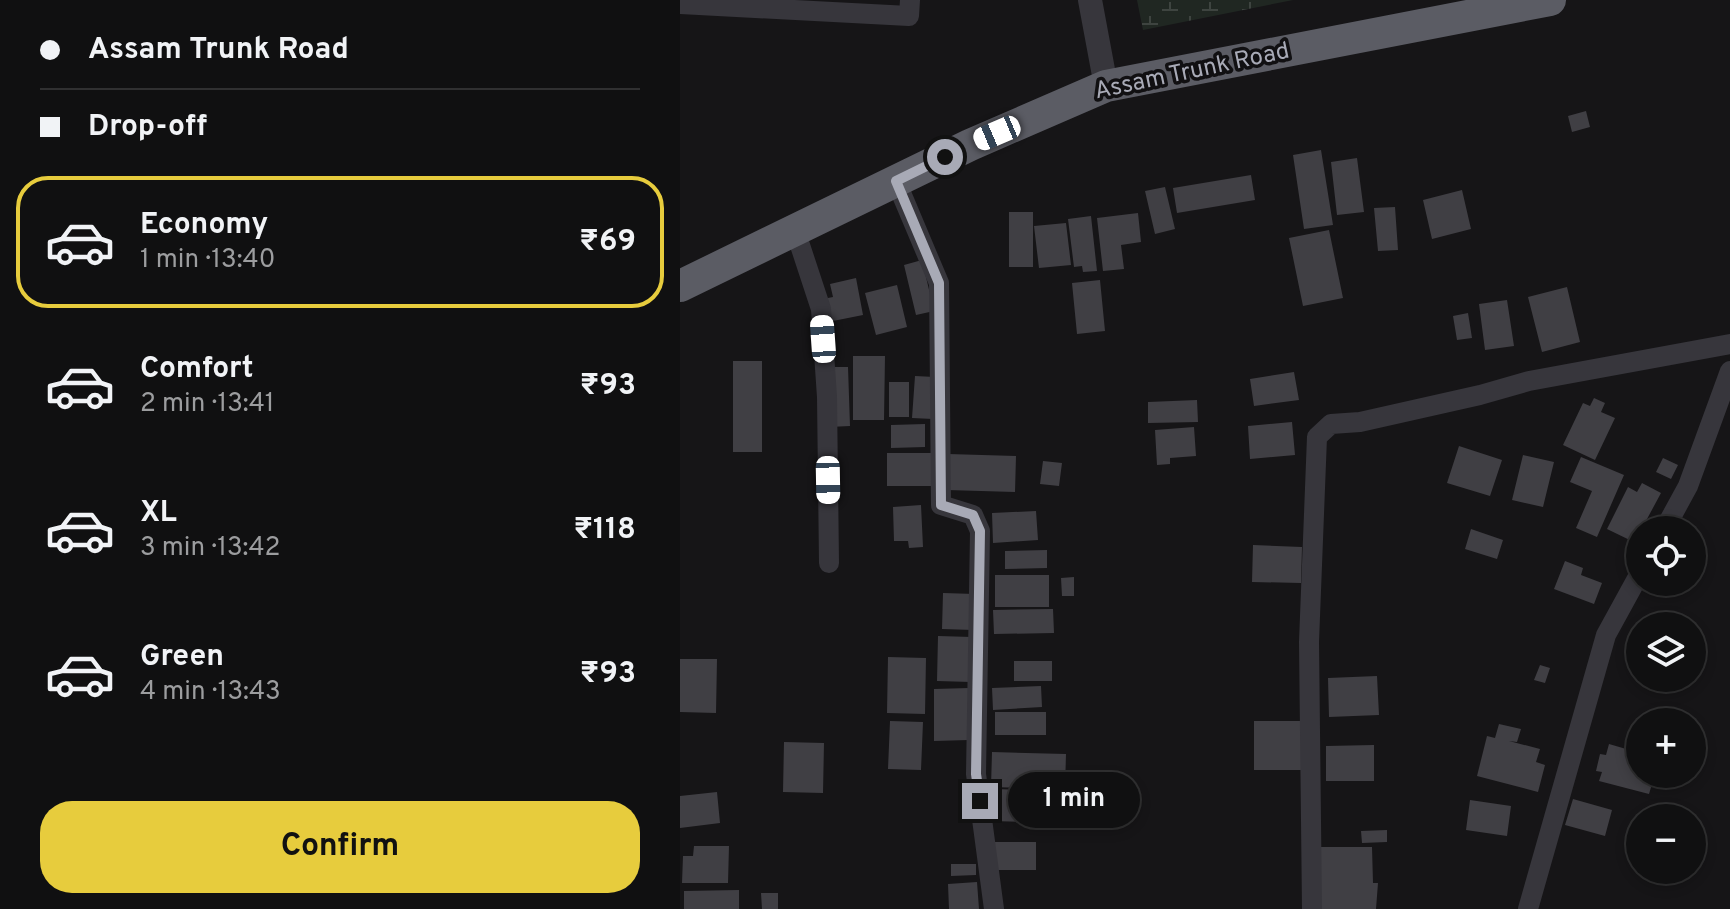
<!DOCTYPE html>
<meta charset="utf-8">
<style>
body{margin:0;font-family:Overpass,sans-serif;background:#1e1e1f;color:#f1f3f6;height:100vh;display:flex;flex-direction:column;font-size:30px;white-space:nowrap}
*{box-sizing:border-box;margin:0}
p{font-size:26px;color:#9c9d9f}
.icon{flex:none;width:44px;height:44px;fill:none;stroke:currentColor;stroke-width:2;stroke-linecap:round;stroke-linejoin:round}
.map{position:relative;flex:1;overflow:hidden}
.drawer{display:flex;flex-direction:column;background:#101011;width:680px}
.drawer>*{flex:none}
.top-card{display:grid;align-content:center;height:176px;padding:0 40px;background:#101011}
.controls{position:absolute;left:946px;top:516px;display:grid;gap:16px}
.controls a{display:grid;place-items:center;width:80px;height:80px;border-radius:50%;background:#101011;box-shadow:0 4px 12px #0003,0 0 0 2px #303031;font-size:40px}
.end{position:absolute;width:36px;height:36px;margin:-18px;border:10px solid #a8aab6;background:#111;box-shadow:0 0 0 4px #111}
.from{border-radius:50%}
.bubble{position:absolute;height:56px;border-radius:28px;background:#101011;box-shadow:0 4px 12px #0003,0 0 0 2px #303031;font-size:26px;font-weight:700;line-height:56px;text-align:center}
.car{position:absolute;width:24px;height:48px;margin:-24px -12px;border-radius:10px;box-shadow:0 0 6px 2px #0007;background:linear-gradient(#fff 24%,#345 0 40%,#fff 0 76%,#345 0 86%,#fff 0)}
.top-card b{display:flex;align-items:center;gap:28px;height:76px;font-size:30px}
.top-card b+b{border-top:2px solid #303031}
.top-card i{width:20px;height:20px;background:#f1f3f6}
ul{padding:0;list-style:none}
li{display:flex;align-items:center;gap:24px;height:132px;margin:0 16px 12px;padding:0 24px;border:4px solid transparent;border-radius:32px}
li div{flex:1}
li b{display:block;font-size:30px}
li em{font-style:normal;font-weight:700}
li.on{border-color:#e7cc3d}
li>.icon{width:72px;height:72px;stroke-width:1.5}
.button{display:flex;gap:16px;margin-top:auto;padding:16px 40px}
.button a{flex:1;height:92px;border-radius:32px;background:#e7cc3d;color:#111;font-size:32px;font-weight:700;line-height:92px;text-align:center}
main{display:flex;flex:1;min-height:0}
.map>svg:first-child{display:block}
.wetland{fill:url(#wetland-marsh)}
.building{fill:#403f44}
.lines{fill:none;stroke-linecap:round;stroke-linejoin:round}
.minor{stroke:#37363c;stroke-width:20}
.tertiary{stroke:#37363c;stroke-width:24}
.trunk{stroke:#5b5c64;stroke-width:32}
.route{stroke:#a8aab6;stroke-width:10}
.labels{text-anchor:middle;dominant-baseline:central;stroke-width:7;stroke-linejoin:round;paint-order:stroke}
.street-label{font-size:24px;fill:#a8aab6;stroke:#111012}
</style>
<main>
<section class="drawer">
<div class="top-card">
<b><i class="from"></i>Assam Trunk Road</b>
<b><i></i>Drop-off</b>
</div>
<ul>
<li class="on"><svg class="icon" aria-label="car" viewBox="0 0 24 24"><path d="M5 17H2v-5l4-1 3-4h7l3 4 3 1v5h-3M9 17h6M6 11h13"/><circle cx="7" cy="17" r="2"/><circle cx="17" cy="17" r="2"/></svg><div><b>Economy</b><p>1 min · 13:40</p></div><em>₹69</em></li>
<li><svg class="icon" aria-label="car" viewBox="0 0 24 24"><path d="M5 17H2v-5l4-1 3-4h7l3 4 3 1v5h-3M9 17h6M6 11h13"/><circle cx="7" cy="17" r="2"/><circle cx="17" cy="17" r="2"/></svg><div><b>Comfort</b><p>2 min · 13:41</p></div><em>₹93</em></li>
<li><svg class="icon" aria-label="car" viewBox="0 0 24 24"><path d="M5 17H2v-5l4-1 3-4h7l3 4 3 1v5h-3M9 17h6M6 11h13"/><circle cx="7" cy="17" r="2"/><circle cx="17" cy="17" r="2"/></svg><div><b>XL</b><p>3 min · 13:42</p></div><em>₹118</em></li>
<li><svg class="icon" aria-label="car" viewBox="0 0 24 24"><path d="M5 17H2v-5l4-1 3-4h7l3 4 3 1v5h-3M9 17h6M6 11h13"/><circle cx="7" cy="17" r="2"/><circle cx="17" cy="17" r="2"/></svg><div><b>Green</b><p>4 min · 13:43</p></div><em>₹93</em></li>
</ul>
<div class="button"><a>Confirm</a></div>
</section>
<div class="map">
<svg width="1050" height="909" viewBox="0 0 1050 909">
<defs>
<pattern id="wetland-marsh" width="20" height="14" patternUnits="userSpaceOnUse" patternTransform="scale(2)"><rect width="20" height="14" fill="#202722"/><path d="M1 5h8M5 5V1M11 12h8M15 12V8" fill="none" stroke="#3e4440"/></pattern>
</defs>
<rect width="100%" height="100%" fill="#161517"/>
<path class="wetland" d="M457,0H613L463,30Z"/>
<path class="building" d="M906,111L910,127L892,132L888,116Z
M641,150L653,225L624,229L613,155Z
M677,158L684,212L657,215L651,162Z
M571,175L575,200L497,213L493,188Z
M485,187L495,229L475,234L465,191Z
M782,190L791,229L752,239L743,200Z
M715,207L718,250L698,251L694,208Z
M329,212H353V267H329Z
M458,213L461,242L441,245L444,269L423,271L417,218Z
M411,216L417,271L403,272L402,266L394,267L388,219Z
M386,223L391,265L359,268L354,226Z
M649,230L663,298L623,306L609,238Z
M242,260L254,311L236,315L224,265Z
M176,278L183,315L148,322L143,299L153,297L150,284Z
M420,280L425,331L397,334L392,283Z
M217,285L227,327L196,335L185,293Z
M887,287L900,342L862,352L848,297Z
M827,300L834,346L805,350L799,304Z
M788,313L792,338L777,340L773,316Z
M173,356H205L204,420H173Z
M53,361H82V452H53Z
M147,367H168L170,426L149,427Z
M614,372L619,400L574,406L570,379Z
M235,376L255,377L253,419L232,418Z
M209,382H229V417H209Z
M914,398L925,403L921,412L935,418L915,460L883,445L903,403L910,406Z
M517,400L518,422L468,423V402Z
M612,422L615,455L570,459L568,426Z
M245,424V447L211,448V425Z
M514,427L516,456L490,458V464L477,465L475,430Z
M779,446L822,460L810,496L767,483Z
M207,453H251V486H207Z
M268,454L336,456L335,492L267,490Z
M843,455L874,462L863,507L832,500Z
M901,457L944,475L917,537L896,528L912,491L890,482Z
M983,458L998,465L991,479L976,472Z
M363,461L382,463L379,486L360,484Z
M962,483L981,493L967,519L976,524L973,530H960V545L927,529L948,487L957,492Z
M241,505L243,547L229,548L228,541H214L213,507Z
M356,511L358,540L313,543L312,513Z
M791,529L823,540L817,559L785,549Z
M573,545L622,547L621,583L572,582Z
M367,550V568L325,569V551Z
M885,561L903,568L901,575L922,583L914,604L874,589Z
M315,575H369V607H315Z
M394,577V596H382L381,578Z
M263,593L295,594L293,630L262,629Z
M373,609L374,633L314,634L313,610Z
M258,636L292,637L291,682L257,681Z
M208,657L246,658L245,714L207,713Z
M0,659H37L36,713L0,712Z
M334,661H372V681H334Z
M860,665L870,668L865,683L854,680Z
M697,676L699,715L649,717L648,678Z
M361,686L362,707L313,710L312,688Z
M289,688V740L254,741V689Z
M315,712H366V735H315Z
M210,721L243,722L241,770L208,769Z
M574,721H622L621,770H574Z
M819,724L841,729L837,742L829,741L860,749L856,762L865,765L858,792L797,776L807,736L815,738Z
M104,742L144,743L143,793L103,792Z
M929,744L960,753V774H975L969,794L919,781L922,772L916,771L920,754L926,755Z
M694,745V781H646V746Z
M312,752L386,754L385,789L311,787Z
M314,789L375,791L373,823L312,821Z
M37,792L40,823L0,828V796Z
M893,799L932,810L925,836L885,825Z
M790,800L831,806L827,836L786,830Z
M707,830V842L682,843L681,831Z
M310,842H356V870H310Z
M14,846H49L48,883H2L3,856H13Z
M640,847H692L693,883H698L696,909H641Z
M271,864H296V875L271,876Z
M297,882L299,909H269L268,884Z
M59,890V909H4V891Z
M81,893H98V909H82Z"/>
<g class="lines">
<path class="minor" d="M0,4L229,16L230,0
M216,181L259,283L261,505L293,515L300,531L296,774L314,909
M115,230L141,309L147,397L149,563
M984,530L1008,486L1050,371
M632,909L629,642L637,437L651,424L680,422L800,395L849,381L1050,344
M848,909L926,635L960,573"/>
<path class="tertiary" d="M410,0L426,86"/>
<path class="trunk" d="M0,286L290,145L426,86L870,0"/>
</g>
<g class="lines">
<path class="route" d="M265,157L216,181L259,283L261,505L293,515L300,531L296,774L300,801"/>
</g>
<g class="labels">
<g class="street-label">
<text transform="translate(512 72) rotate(-12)">Assam Trunk Road</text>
</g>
</g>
</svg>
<div class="controls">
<a><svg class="icon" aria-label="locate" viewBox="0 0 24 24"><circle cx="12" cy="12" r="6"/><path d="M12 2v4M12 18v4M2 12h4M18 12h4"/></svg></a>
<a><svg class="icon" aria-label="layers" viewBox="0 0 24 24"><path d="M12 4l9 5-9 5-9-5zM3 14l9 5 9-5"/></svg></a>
<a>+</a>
<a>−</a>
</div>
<i class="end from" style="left:265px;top:157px"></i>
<i class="end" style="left:300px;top:801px"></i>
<div class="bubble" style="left:328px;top:772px;width:132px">1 min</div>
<i class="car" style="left:317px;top:133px;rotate:247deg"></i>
<i class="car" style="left:143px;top:339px;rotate:356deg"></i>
<i class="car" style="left:148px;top:480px;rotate:179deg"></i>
</div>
</main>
